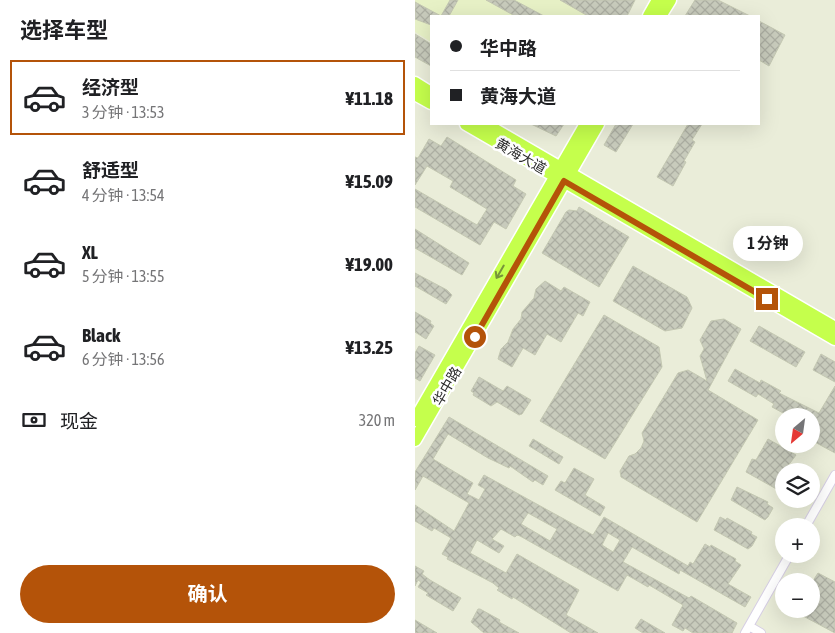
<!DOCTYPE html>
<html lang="zh">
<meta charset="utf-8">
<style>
body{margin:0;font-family:"Asap Condensed","Noto Sans SC",sans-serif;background:#f6f6f6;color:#202124;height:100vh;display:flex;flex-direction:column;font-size:19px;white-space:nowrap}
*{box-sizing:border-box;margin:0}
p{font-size:16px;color:#757577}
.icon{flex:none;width:28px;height:28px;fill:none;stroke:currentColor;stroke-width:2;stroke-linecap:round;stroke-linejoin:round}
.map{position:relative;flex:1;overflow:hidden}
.details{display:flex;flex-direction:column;background:#fff;width:415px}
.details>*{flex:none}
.top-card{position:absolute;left:15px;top:15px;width:330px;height:110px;border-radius:0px;box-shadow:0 5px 20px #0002;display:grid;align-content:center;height:110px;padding:0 20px;background:#fff}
.needle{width:32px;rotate:209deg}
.tools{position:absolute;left:360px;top:408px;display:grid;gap:10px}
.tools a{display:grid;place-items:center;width:45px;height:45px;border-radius:50%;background:#fff;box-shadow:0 5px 20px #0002;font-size:25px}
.end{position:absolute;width:22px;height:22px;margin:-11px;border:6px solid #b45309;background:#fff;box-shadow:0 0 0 2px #fff}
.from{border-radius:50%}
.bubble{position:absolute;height:35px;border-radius:18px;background:#fff;box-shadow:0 5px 20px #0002;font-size:16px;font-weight:700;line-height:35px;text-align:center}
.top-card b{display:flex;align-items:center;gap:18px;height:48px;font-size:19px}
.top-card b+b{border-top:1px solid #e0e0e0}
.top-card i{width:12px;height:12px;background:#202124}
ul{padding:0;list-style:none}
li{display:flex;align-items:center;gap:15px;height:75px;margin:0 10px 8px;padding:0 10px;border:2px solid transparent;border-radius:0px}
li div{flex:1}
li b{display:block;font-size:19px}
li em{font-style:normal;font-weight:700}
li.current{border-color:#b45309}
li>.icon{width:45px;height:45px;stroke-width:1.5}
h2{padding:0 20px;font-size:22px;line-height:60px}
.pay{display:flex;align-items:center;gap:12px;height:55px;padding:0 20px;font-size:19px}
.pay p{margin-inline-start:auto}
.primary-button{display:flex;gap:10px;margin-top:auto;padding:10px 20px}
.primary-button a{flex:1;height:58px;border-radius:30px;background:#b45309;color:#fff;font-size:20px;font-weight:700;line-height:58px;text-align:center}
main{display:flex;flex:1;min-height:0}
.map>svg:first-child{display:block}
.education{fill:#e7f1c6}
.building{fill:url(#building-cross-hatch);stroke:#c4c8b2;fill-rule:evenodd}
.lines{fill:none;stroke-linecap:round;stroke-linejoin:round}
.minor-casing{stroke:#d6cee4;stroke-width:10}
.primary-casing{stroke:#fff;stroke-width:15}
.minor{stroke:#fff;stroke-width:8}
.primary{stroke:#c5ff4c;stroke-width:12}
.oneway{stroke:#77943a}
.route{stroke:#b45309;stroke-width:6}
.labels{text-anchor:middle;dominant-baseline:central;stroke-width:5;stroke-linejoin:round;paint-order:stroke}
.street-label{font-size:14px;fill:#292929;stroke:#fff}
</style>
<main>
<section class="details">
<h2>选择车型</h2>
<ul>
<li class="current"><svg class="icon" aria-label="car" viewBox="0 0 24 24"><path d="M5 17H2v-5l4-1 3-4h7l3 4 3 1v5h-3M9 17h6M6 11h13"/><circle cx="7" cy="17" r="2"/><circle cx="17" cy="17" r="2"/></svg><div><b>经济型</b><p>3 分钟 · 13:53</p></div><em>¥11.18</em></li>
<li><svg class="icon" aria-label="car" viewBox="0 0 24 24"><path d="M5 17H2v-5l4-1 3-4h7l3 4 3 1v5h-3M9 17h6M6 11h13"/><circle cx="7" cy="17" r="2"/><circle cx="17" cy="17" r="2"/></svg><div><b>舒适型</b><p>4 分钟 · 13:54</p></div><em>¥15.09</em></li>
<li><svg class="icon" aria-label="car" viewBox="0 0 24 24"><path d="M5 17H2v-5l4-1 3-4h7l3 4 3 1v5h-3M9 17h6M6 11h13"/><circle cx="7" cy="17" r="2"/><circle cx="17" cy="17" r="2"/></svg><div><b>XL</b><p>5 分钟 · 13:55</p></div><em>¥19.00</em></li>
<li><svg class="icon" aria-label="car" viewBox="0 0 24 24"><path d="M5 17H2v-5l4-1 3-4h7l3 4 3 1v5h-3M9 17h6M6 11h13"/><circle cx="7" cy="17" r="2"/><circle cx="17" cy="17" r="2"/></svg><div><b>Black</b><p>6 分钟 · 13:56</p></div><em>¥13.25</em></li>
</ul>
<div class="pay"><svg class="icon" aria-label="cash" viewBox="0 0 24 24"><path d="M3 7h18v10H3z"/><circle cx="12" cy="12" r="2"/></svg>现金<p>320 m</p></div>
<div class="primary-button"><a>确认</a></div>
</section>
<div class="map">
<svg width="420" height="633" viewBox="0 0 420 633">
<defs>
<pattern id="building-cross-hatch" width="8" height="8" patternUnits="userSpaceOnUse" patternTransform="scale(1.25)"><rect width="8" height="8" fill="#c8cbbc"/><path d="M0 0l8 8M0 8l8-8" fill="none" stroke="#acaea2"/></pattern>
</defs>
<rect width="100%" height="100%" fill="#eaedd9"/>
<path class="education" d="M0,0H183L173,16H16V42L0,32Z"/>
<path class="building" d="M35,0H43L34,16H16V25L0,19V2L26,16Z
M71,0H99L129,16H100Z
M145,0H220L212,16H173Z
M280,0H303L335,16H270Z
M344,21L370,35L354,66L344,60Z
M0,34L16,44V66L0,57Z
M116,124H149L141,136Z
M201,124H218L201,152L189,145Z
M273,124H287L277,140L280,142L269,161L271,162L258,186L242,177Z
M32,137L101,180L98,186L111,194L91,229L79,222L65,245L0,207V189L62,225L72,209L35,187L38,181L12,166L0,185V157L3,158L14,139L26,146Z
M164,207L214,237L184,287L127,253L151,212L154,210L162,211Z
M0,229L54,263L47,275L0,248Z
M218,266L272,297L277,308L267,328L250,331L198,301Z
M0,273L32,290L37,295L31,304L0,286Z
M130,281L146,291L149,287L175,302L168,316L163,313L146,342L132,334L120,355L108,348L97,367L83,359L86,349L93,342L98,329L106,319L107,312L119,298L121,289Z
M0,312L16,321L15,323L19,326L11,339L0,332Z
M189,315L244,347L247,367L190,459L125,421Z
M309,319L326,329L293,390L343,420L282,522L206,477L205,471L214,456L220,454L226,448L229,441L227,433L263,373L273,370L292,381L285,356L289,349L285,340L296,321Z
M344,326L390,352L381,367L335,341Z
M4,346L20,355L5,381L0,378V353Z
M406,354L420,362V382L398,370Z
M320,369L345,383L346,380L366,391L364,393L404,413L420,386V453L396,440V416H369L370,414L357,407L359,404L343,394L341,397L313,381Z
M64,377L88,391L92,386L116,400L107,414L104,415L82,402L76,406L58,395L59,393L56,391Z
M34,417L133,476L128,485L120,480L118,482L95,466L94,468L73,458L33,434L18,459L58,483L52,494L64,500L70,489L63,485L69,475L178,535L189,517L273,566L275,562L278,564L290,544L295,547L296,545L321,559L320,561L326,565L313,584L336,597L330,607L265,570L264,574L217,547L208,562L274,598L276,596L322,623L317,633H278L270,628L268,631L257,625L268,605L234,585L233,587L212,575L203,591L105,536L102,535L100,537L86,529L77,539L89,546L84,553L62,540L55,553L91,573L102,554L164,590L151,615L183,633H156L98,597L97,599L82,590L84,588L78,583L32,559L33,557L27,554L36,538L19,528L17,531L0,521V505L39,531L54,503L8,476L0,490V472ZM113,513L142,529L135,541L106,524ZM193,533L205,540L198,552L187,545Z
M118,439L148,457L144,464L114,446Z
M353,439L381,455L369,471V485L365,491L331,472L337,459L341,460Z
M159,468L179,479L170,495L190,507L185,516L140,490L146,481L150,483Z
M322,487L353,502L352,504L358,508L353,517L350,520L316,500Z
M305,517L311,520L312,518L337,532L336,534L342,537L337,546L333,549L299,530Z
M0,566L9,571L7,574L15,580L46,598L38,611L11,595L13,593L3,587L6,582L3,580L0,586Z
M403,573L420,582V633L375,609H396V584Z
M63,609H65L85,620L84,622L104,633H69L56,622Z
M226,619L250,633H228L220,628Z
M0,620L22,633H0Z"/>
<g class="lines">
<defs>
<path id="minor" d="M391,526L420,475
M334,626L346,633
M330,633L375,554"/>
<path id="primary" d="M234,16L243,0
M245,16L255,0
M0,83L16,93
M0,94L16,103
M51,124L420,339
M70,124L420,328
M0,420L171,124
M0,440L183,124"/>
</defs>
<use href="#minor" class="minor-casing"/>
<use href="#primary" class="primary-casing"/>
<use href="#minor" class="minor"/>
<use href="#primary" class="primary"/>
</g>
<defs><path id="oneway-shaft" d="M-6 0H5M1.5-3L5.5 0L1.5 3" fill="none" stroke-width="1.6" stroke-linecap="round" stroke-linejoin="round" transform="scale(1.25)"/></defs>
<use class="oneway" href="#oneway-shaft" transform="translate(85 272) rotate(120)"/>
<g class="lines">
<path class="route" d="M60,337L149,181L352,299"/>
</g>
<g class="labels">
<g class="street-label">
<text transform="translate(106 156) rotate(30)">黄海大道</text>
<text transform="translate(32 386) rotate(-60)">华中路</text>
</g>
</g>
</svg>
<div class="tools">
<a><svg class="needle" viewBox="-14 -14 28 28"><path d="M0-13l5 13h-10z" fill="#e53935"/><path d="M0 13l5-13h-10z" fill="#757577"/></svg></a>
<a><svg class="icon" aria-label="layers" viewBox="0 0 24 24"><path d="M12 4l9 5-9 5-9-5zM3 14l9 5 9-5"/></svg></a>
<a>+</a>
<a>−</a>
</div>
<i class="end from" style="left:60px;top:337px"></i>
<i class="end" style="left:352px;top:299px"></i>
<div class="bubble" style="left:318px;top:226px;width:70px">1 分钟</div>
<div class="top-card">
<b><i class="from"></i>华中路</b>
<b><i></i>黄海大道</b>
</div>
</div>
</main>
